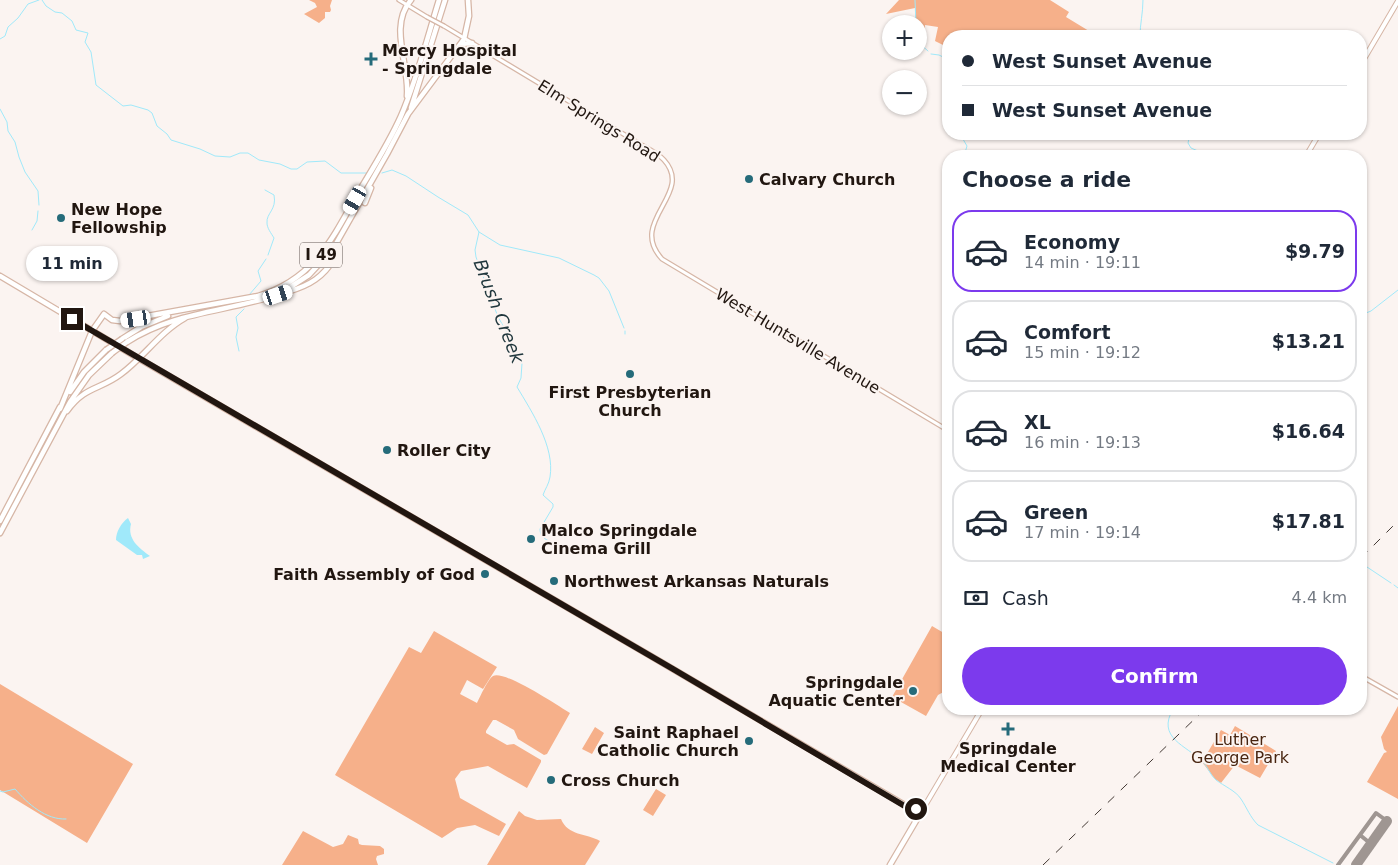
<!DOCTYPE html>
<meta charset="utf-8">
<style>
body{margin:0;font-family:"DejaVu Sans",sans-serif;background:#f2f2f3;color:#1f2937;height:100vh;display:flex;flex-direction:column;font-size:19px;white-space:nowrap}
*{box-sizing:border-box;margin:0}
p{font-size:16px;color:#747a83}
.icon{flex:none;width:28px;height:28px;fill:none;stroke:currentColor;stroke-width:2;stroke-linecap:round;stroke-linejoin:round}
.map{position:relative;flex:1;overflow:hidden}
.panel{position:absolute;left:942px;top:150px;width:425px;height:565px;display:flex;flex-direction:column;background:#fff;border-radius:20px;box-shadow:0 1px 4px #0004}
.panel>*{flex:none}
.guide{position:absolute;left:942px;top:30px;width:425px;height:110px;border-radius:20px;box-shadow:0 1px 4px #0004;display:grid;align-content:center;height:110px;padding:0 20px;background:#fff}
.controls{position:absolute;left:882px;top:15px;display:grid;gap:10px}
.controls a{display:grid;place-items:center;width:45px;height:45px;border-radius:50%;background:#fff;box-shadow:0 1px 4px #0004;font-size:25px}
.end{position:absolute;width:22px;height:22px;margin:-11px;border:6px solid #211610;background:#fff;box-shadow:0 0 0 2px #fff}
.from{border-radius:50%}
.bubble{position:absolute;height:35px;border-radius:18px;background:#fff;box-shadow:0 1px 4px #0004;font-size:16px;font-weight:800;line-height:35px;text-align:center}
.car{position:absolute;width:15px;height:30px;margin:-15px -8px;border-radius:6px;box-shadow:0 0 4px 1px #0007;background:linear-gradient(#fff 24%,#345 0 40%,#fff 0 76%,#345 0 86%,#fff 0)}
.guide b{display:flex;align-items:center;gap:18px;height:48px;font-size:19px}
.guide b+b{border-top:1px solid #e0e1e3}
.guide i{width:12px;height:12px;background:#1f2937}
ul{padding:0;list-style:none}
li{display:flex;align-items:center;gap:15px;height:82px;margin:0 10px 8px;padding:0 10px;border:2px solid #e0e1e3;border-radius:20px}
li div{flex:1}
li b{display:block;font-size:19px}
li em{font-style:normal;font-weight:800}
li.selected{border-color:#7c3aed}
li>.icon{width:45px;height:45px;stroke-width:1.5}
h2{padding:0 20px;font-size:22px;line-height:60px}
.pay{display:flex;align-items:center;gap:12px;height:55px;padding:0 20px;font-size:19px}
.pay p{margin-inline-start:auto}
.cta{display:flex;gap:10px;margin-top:auto;padding:10px 20px}
.cta a{flex:1;height:58px;border-radius:30px;background:#7c3aed;color:#fff;font-size:20px;font-weight:800;line-height:58px;text-align:center}
.map>svg:first-child{display:block}
.green{fill:#f6b08a}
.water{fill:#a0e9fa}
.lines{fill:none;stroke-linecap:round;stroke-linejoin:round}
.stream{stroke:#a0e9fa;stroke-width:1}
.taxiway{stroke:#9f9692;stroke-width:4}
.runway{stroke:#9f9692;stroke-width:10}
.secondary-casing{stroke:#d6b6a6;stroke-width:5.5}
.primary-casing{stroke:#d6b6a6;stroke-width:6}
.highway-casing{stroke:#d6b6a6;stroke-width:7}
.secondary{stroke:#fff;stroke-width:3}
.primary{stroke:#fff;stroke-width:4}
.highway{stroke:#fff;stroke-width:4.5}
.rail{stroke:#433934;stroke-width:1;stroke-dasharray:9 9;stroke-linecap:butt}
.secondary-bridge-casing{stroke:#d6b6a6;stroke-width:5.5;stroke-linecap:butt}
.highway-bridge-casing{stroke:#d6b6a6;stroke-width:7;stroke-linecap:butt}
.secondary-bridge{stroke:#fff;stroke-width:3}
.highway-bridge{stroke:#fff;stroke-width:4.5}
.route{stroke:#211610;stroke-width:6}
.poi-dot{fill:#256b7a;stroke:#fbf4f1;stroke-width:2}
.labels{text-anchor:middle;dominant-baseline:central;stroke-width:4;stroke-linejoin:round;paint-order:stroke}
.shield{fill:#fbf4f1;stroke:#625954;stroke-width:1}
.shield-label{font-size:15px;font-weight:bold;fill:#211610}
.poi-label{font-size:16px;font-weight:bold;fill:#211610;stroke:#fbf4f1;text-anchor:start}
.street-label{font-size:16px;fill:#211610;stroke:#fbf4f1}
.park-label{font-size:16px;fill:#482510;stroke:#fbf4f1}
.water-label{font-size:18px;font-style:italic;fill:#1f363c;stroke:#fbf4f1}
</style>
<div class="map">
<svg width="1398" height="865" viewBox="0 0 1398 865">
<rect width="100%" height="100%" fill="#fbf4f1"/>
<path class="green" d="M309,0H332L330,6L331,10L330,12H325V18L319,23L304,14L317,7L315,3Z
M899,0H1050L1069,12L1066,17L1089,31L1092,36H949V48L935,41L938,27L925,25L924,33L919,30V24H916L915,8L886,14Z
M932,626L949,636V689L938,695L926,716L892,697Z
M434,631L497,667L483,689L467,680L460,694L477,703C480,697 488,679 493,676C505,670 558,706 570,713L547,754L544,755L518,739L514,730L496,720H493L486,731V733L507,745L514,744L541,760V762L527,788L488,766L461,771L455,779L460,798L506,824L499,836L475,825L457,828L442,838L335,775L409,647L421,653Z
M0,684L133,764L87,843L0,790Z
M1398,706V799L1367,782L1384,753L1387,752L1384,749L1381,737Z
M1235,726L1276,751L1260,778L1235,765L1221,783L1215,779L1202,762L1221,730L1230,735Z
M595,727L604,733L592,754L582,749Z
M656,789L666,795L653,816L643,810Z
M519,811L525,816L537,820L561,819C568,836 586,833 600,841L585,865H487Z
M303,831L333,847L343,844L348,835L358,839L359,844L362,845L380,846L384,849V854L377,856L376,859L378,865H282Z"/>
<path class="water" d="M128,518L131,524C127,539 139,548 150,556L143,559L142,555H137L116,540C116,532 121,523 128,518Z"/>
<g class="lines">
<path class="stream" d="M42,0L46,6L55,12L62,13L72,21L76,30L88,33L85,42L91,52L96,85L123,106L131,105L148,110L152,113L157,126L167,134L171,140L200,149L215,156L230,157L240,153H248L259,160L280,164L291,169H297L307,162L325,161L341,173H367
M915,0L916,24
M1140,36C1140,24 1143,13 1143,0
M0,39L5,36L8,27L18,18L28,4L39,0
M919,43L928,51
M931,54L939,55L949,60
M0,109L7,122L8,131L15,142L19,157L25,172L38,191L39,205
M960,134L967,146L964,156
M1190,134L1188,143L1191,148L1198,151V156
M382,173L392,170L406,176L438,197L468,215L479,232L475,250L476,257L498,317L512,341L522,363L521,378L517,387C532,412 555,447 550,477C549,484 545,489 543,495L553,504V507L540,529C540,538 547,540 555,544
M265,190L274,195C277,210 266,213 267,223C267,228 271,233 274,238L268,255
M32,230L37,221L38,211
M479,232L500,245L559,258L594,275L599,278L609,291L624,328
M249,295L261,281L258,271L266,259
M1361,315L1371,311L1398,290
M625,331V334
M239,351L236,337L238,328L236,317L244,309
M1361,563L1391,583
M1394,585L1398,588
M1173,709C1156,738 1186,745 1203,762C1208,767 1210,775 1216,780C1224,786 1236,791 1241,799C1247,808 1250,817 1258,825L1333,863
M0,791L3,792L15,789C28,804 46,820 66,819"/>
<path class="taxiway" d="M1360,835L1371,844
M1338,865L1376,813L1387,821"/>
<path class="runway" d="M1356,865L1387,821"/>
<defs>
<path id="secondary" d="M399,0L427,17
M444,26L635,141C644,147 657,152 664,160C695,194 627,221 662,259L949,431
M1361,676L1398,697"/>
<path id="primary" d="M1361,64L1398,1
M1306,156L1319,134
M920,814L982,709"/>
<path id="highway" d="M461,44L472,43
M407,96C410,66 388,26 411,0
M411,108L445,0
M365,203L371,188
M0,276L138,358L649,655L920,814L890,865
M290,291C310,285 323,277 334,259
M278,295L309,275L333,249L387,154L408,114L464,39L469,16L468,0
M122,339L141,327L168,316
M127,342C175,311 228,312 280,294
M70,392L84,372L106,350
M60,409L92,331L104,314L112,320L120,321L258,296C313,280 332,240 358,193C373,168 389,143 401,116C417,79 427,39 439,0
M67,411C85,386 100,390 121,374C144,357 160,332 185,318
M0,521L60,407
M0,533L70,402L89,375L112,353
M911,809L924,806"/>
</defs>
<use href="#secondary" class="secondary-casing"/>
<use href="#primary" class="primary-casing"/>
<use href="#highway" class="highway-casing"/>
<use href="#secondary" class="secondary"/>
<use href="#primary" class="primary"/>
<use href="#highway" class="highway"/>
<path class="rail" d="M1361,558L1398,521
M1043,865L1205,709"/>
<defs>
<path id="secondary-bridge" d="M427,17L444,26"/>
<path id="highway-bridge" d="M106,350L122,339
M112,353L127,342"/>
</defs>
<use href="#secondary-bridge" class="secondary-bridge-casing"/>
<use href="#highway-bridge" class="highway-bridge-casing"/>
<use href="#secondary-bridge" class="secondary-bridge"/>
<use href="#highway-bridge" class="highway-bridge"/>
</g>
<g class="lines">
<path class="route" d="M72,319L673,669L908,808L916,809"/>
</g>
<g class="poi-dot">
<path d="M368.5 51.5h5v5h5v5h-5v5h-5v-5h-5v-5h5z"/>
<circle cx="749" cy="179" r="5"/>
<circle cx="61" cy="218" r="5"/>
<circle cx="630" cy="374" r="5"/>
<circle cx="387" cy="450" r="5"/>
<circle cx="531" cy="539" r="5"/>
<circle cx="485" cy="574" r="5"/>
<circle cx="554" cy="581" r="5"/>
<circle cx="913" cy="691" r="5"/>
<path d="M1005.5 721.5h5v5h5v5h-5v5h-5v-5h-5v-5h5z"/>
<circle cx="749" cy="741" r="5"/>
<circle cx="551" cy="780" r="5"/>
</g>
<g class="labels">
<rect class="shield" x="300" y="242.5" width="42" height="25" rx="4"/>
<g class="shield-label">
<text x="321" y="255">I 49</text>
</g>
<g class="poi-label">
<text x="382" y="50">Mercy Hospital<tspan x="382" dy="18">- Springdale</tspan></text>
<text x="759" y="179">Calvary Church</text>
<text x="71" y="209">New Hope<tspan x="71" dy="18">Fellowship</tspan></text>
<text x="630" y="392" text-anchor="middle">First Presbyterian<tspan x="630" dy="18">Church</tspan></text>
<text x="397" y="450">Roller City</text>
<text x="541" y="530">Malco Springdale<tspan x="541" dy="18">Cinema Grill</tspan></text>
<text x="475" y="574" text-anchor="end">Faith Assembly of God</text>
<text x="564" y="581">Northwest Arkansas Naturals</text>
<text x="903" y="682" text-anchor="end">Springdale<tspan x="903" dy="18">Aquatic Center</tspan></text>
<text x="739" y="732" text-anchor="end">Saint Raphael<tspan x="739" dy="18">Catholic Church</tspan></text>
<text x="1008" y="748" text-anchor="middle">Springdale<tspan x="1008" dy="18">Medical Center</tspan></text>
<text x="561" y="780">Cross Church</text>
</g>
<g class="street-label">
<text transform="translate(599 121) rotate(32)">Elm Springs Road</text>
<text transform="translate(798 341) rotate(31)">West Huntsville Avenue</text>
</g>
<g class="park-label">
<text x="1240" y="739">Luther<tspan x="1240" dy="18">George Park</tspan></text>
</g>
<g class="water-label">
<text transform="translate(499 311) rotate(69)">Brush Creek</text>
</g>
</g>
</svg>
<div class="controls">
<a>+</a>
<a>−</a>
</div>
<i class="end from" style="left:916px;top:809px"></i>
<i class="end" style="left:72px;top:319px"></i>
<div class="bubble" style="left:26px;top:246px;width:92px">11 min</div>
<i class="car" style="left:355px;top:200px;rotate:210deg"></i>
<i class="car" style="left:278px;top:295px;rotate:72deg"></i>
<i class="car" style="left:136px;top:319px;rotate:261deg"></i>
<div class="guide">
<b><i class="from"></i>West Sunset Avenue</b>
<b><i></i>West Sunset Avenue</b>
</div>
<section class="panel">
<h2>Choose a ride</h2>
<ul>
<li class="selected"><svg class="icon" aria-label="car" viewBox="0 0 24 24"><path d="M5 17H2v-5l4-1 3-4h7l3 4 3 1v5h-3M9 17h6M6 11h13"/><circle cx="7" cy="17" r="2"/><circle cx="17" cy="17" r="2"/></svg><div><b>Economy</b><p>14 min · 19:11</p></div><em>$9.79</em></li>
<li><svg class="icon" aria-label="car" viewBox="0 0 24 24"><path d="M5 17H2v-5l4-1 3-4h7l3 4 3 1v5h-3M9 17h6M6 11h13"/><circle cx="7" cy="17" r="2"/><circle cx="17" cy="17" r="2"/></svg><div><b>Comfort</b><p>15 min · 19:12</p></div><em>$13.21</em></li>
<li><svg class="icon" aria-label="car" viewBox="0 0 24 24"><path d="M5 17H2v-5l4-1 3-4h7l3 4 3 1v5h-3M9 17h6M6 11h13"/><circle cx="7" cy="17" r="2"/><circle cx="17" cy="17" r="2"/></svg><div><b>XL</b><p>16 min · 19:13</p></div><em>$16.64</em></li>
<li><svg class="icon" aria-label="car" viewBox="0 0 24 24"><path d="M5 17H2v-5l4-1 3-4h7l3 4 3 1v5h-3M9 17h6M6 11h13"/><circle cx="7" cy="17" r="2"/><circle cx="17" cy="17" r="2"/></svg><div><b>Green</b><p>17 min · 19:14</p></div><em>$17.81</em></li>
</ul>
<div class="pay"><svg class="icon" aria-label="cash" viewBox="0 0 24 24"><path d="M3 7h18v10H3z"/><circle cx="12" cy="12" r="2"/></svg>Cash<p>4.4 km</p></div>
<div class="cta"><a>Confirm</a></div>
</section>
</div>
